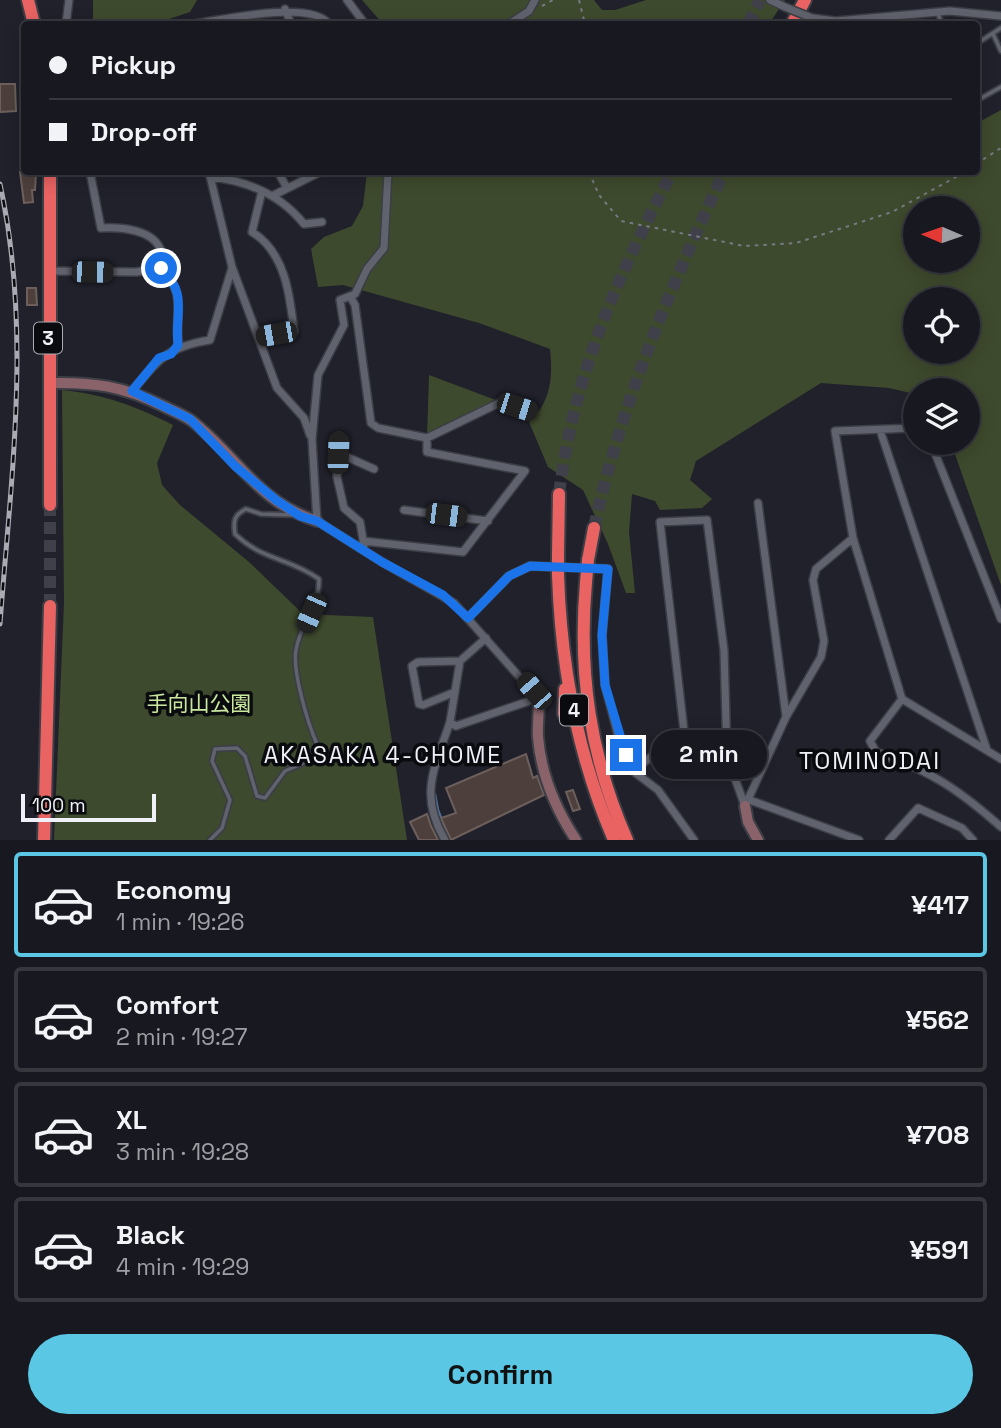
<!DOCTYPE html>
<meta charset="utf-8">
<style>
body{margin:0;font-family:"Space Grotesk","Noto Sans JP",sans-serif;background:#25262d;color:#f1f3f6;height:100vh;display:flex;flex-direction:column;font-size:26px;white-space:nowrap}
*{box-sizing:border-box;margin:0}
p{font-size:23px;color:#9fa0a5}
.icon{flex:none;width:38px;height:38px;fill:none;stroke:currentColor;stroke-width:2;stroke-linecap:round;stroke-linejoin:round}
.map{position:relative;height:840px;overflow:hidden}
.drawer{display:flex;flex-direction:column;background:#181920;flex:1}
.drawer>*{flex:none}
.guide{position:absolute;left:21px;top:21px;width:959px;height:154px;border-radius:7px;box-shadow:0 4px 18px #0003,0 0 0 2px #36383e;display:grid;align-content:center;height:154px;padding:0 28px;background:#181920}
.needle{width:46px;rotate:272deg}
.tools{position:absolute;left:903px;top:196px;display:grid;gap:14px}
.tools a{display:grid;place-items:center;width:77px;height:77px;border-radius:50%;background:#181920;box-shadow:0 4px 18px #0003,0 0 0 2px #36383e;font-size:35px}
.scale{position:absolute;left:21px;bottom:18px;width:135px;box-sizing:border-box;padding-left:7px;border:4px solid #f0f1f8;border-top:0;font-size:19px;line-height:24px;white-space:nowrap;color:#f0f1f8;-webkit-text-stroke:5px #0a0b0f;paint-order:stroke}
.end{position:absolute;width:32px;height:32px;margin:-16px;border:9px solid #1a73e8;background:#fff;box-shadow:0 0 0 4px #fff}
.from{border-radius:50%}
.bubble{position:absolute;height:49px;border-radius:24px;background:#181920;box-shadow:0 4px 18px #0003,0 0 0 2px #36383e;font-size:23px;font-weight:700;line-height:49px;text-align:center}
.car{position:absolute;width:21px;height:42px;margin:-21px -10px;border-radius:9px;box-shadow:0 0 5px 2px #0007;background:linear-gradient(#222 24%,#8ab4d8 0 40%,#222 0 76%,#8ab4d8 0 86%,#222 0)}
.guide b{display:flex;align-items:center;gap:24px;height:66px;font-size:26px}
.guide b+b{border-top:2px solid #36383e}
.guide i{width:18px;height:18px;background:#f1f3f6}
ul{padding:12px 0 0;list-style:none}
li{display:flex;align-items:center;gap:21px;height:105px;margin:0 14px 10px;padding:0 14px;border:4px solid #36383e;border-radius:7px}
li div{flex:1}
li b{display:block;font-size:26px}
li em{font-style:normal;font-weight:700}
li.active{border-color:#5ac8e5}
li>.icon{width:63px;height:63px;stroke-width:1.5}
.cta{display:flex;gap:14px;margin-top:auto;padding:14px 28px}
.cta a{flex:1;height:80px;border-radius:42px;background:#5ac8e5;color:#111;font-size:28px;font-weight:700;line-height:80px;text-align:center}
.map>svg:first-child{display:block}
.green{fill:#3e4a2d;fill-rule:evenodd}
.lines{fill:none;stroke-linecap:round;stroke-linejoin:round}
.stream{stroke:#516c96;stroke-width:2.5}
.building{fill:#4d403c;stroke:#6d605c;stroke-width:2}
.highway-tunnel{stroke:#3f404a;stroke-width:12;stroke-dasharray:12 6;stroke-linecap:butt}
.lane-casing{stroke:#3c3e45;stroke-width:7}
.street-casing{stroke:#3c3e45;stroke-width:10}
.secondary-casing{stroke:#3c3e45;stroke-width:14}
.highway-casing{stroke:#3c3e45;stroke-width:16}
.path{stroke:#787982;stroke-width:2;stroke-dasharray:3.5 5;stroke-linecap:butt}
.lane{stroke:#60626d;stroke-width:3.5}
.street{stroke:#60626d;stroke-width:7}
.secondary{stroke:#89626a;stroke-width:10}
.highway{stroke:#e86362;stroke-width:12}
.rail-casing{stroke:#a9aab2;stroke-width:5}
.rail{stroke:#0a0b0f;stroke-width:2.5;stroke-dasharray:8;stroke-linecap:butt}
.street-bridge-casing{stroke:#3c3e45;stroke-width:10;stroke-linecap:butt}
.highway-bridge-casing{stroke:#3c3e45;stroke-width:16;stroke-linecap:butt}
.street-bridge{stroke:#60626d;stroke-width:7}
.highway-bridge{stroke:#e86362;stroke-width:12}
.route{stroke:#1a73e8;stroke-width:9}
.labels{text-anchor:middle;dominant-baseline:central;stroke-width:7;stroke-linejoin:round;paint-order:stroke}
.shield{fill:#0a0b0f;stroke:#abacb2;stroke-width:2}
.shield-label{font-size:19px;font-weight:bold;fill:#f0f1f8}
.park-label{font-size:21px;fill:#c9e89d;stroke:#0a0b0f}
.neighbourhood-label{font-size:23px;letter-spacing:2px;fill:#f0f1f8;stroke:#0a0b0f}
.quarter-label{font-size:24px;letter-spacing:2px;fill:#f0f1f8;stroke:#0a0b0f}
</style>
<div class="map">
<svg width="1001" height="840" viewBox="0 0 1001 840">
<rect width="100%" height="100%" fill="#20212b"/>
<path class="green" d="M93,0H197L190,12L154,24H93Z
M362,0H594L602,10H615L646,0H785L769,24H383Z
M1001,110V585L951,443H968V390H915V394L889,388L821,383L696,461L690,480L712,499L702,508L660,510L655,501L632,494L629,532L635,593H626L608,544L583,490L548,467L529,422C551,402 553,377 550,349L479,323L343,285L318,287L311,249L324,237L352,226L363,206L367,172H788L798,176L843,172H976L977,123ZM915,208H968V261H915ZM915,299H968V352H915Z
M429,375L501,402L427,438Z
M62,390C106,395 133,405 173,425L157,463L162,485L180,505L249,562L303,614L373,617L407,840H54L64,603Z"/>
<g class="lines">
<path class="stream" d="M435,794L438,810L450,840"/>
</g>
<path class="building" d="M0,84H15L16,111L0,112Z
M20,172H36L35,190H32L33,202L24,203Z
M27,288H36L37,305H27Z
M526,754L533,778L537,776L544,795L451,840L441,818L456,813L446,788Z
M573,790L580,809L573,811L566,792Z
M427,814L431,826L438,840H419L410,822Z"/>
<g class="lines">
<path class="highway-tunnel" d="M748,24L760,0
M559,494C574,374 617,278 672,172
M594,528C621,403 671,287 724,172
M50,606V505"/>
<defs>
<path id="lane" d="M938,14L942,24
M993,34L1001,51
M976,44L1001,28
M976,101L1001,87
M210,840L222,828L230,800L212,761L215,749L237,748L245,756L257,796L265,798L285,771L306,762L317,744C308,724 292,671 296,650C300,624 320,605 319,579C288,557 263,561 235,534C233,521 234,515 246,509L261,514L294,515"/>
<path id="street" d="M347,0L365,24
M770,0L785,7
M285,9L291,24
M812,18L836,21L950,11L1001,16
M66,24L69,0
M194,24C224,19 311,0 329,24
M509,24L529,11L535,0
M90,172L101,228C120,227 154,229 161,251C163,255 161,263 161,268C189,296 173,314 179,345
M209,172L232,267L277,388L304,418L310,435
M278,172L287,188
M388,172L384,248L367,269L355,294L340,300L344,325L318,375L312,439L317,521L382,562L454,603L538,698L456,726L450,722L460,661L486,638
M211,177C248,181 280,194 304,224L322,222
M272,196L320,172
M49,271L136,272L161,268
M351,298L355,305L371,423L378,428L427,438L501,402L532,412
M258,337L294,331C290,295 285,252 252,232L262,191
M132,391C159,359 167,347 210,340L232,268
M915,428L835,431L853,538L902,699L1001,759
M880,430L987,750
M339,436L337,477L344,508L360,522L364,545
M931,443L1001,619
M338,453L374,469
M758,503L786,716
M404,510L488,521
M363,541L463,552L525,471L427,452V438
M468,618L509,576L530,566L608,569L602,635L605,685L619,739L633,771L658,790L694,840
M455,692L423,705L419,704L412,666L418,662L460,661
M902,699L870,741L876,752C931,771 958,789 1001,827
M633,771L684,731L660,522L707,520L724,650L727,757L745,806
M747,799L859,840
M745,806L786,717L821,657L824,641L813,580L816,569L853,538
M445,840C418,795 435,767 450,722
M889,840L918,808L962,828L973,840"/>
<path id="secondary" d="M49,383C94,382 123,386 163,406C173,411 184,415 192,421C237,456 257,502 317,521
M538,698C540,711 537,724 538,737C541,775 555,808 576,840
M745,806L748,822L758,840"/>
<path id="highway" d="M28,0L34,24
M792,24L805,0
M50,172V505
M558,555L559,494
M588,560L594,528
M558,575C561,666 578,757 614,840
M586,582C578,673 590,756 627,840
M564,714L565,689
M44,840L50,606"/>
</defs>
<use href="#lane" class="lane-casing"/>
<use href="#street" class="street-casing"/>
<use href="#secondary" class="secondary-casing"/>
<use href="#highway" class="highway-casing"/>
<path class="path" d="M579,0L585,24
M542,6L553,0
M976,164L1001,148
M589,172L599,195L621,221L744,246L796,243L892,212L965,172"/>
<use href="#lane" class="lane"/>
<use href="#street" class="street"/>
<use href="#secondary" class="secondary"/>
<use href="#highway" class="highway"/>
<defs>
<path id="rail" d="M0,184C32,330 11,477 0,624"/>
</defs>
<use href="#rail" class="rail-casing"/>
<use href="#rail" class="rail"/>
<defs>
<path id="street-bridge" d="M785,7L812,18"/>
<path id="highway-bridge" d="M558,555V575
M586,582L588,560"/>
</defs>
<use href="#street-bridge" class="street-bridge-casing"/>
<use href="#highway-bridge" class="highway-bridge-casing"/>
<use href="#street-bridge" class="street-bridge"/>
<use href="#highway-bridge" class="highway-bridge"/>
</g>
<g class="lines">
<path class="route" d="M161,268C189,295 174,314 178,345L171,354L159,358L132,391L190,419L235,466L276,500L300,516L317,521L382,562L443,595L468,618L509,576L530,566L608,569L602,635L605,685L626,755"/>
</g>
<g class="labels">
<g class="shield">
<rect x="34" y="322.5" width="28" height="31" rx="5"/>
<rect x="560" y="694.5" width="28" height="31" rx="5"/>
</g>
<g class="shield-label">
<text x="48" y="338">3</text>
<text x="574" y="710">4</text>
</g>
<g class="park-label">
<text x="199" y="703">手向山公園</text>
</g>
<g class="neighbourhood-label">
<text x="383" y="755">AKASAKA 4-CHOME</text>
</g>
<g class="quarter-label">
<text x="870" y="760">TOMINODAI</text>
</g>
</g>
</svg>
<div class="tools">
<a><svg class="needle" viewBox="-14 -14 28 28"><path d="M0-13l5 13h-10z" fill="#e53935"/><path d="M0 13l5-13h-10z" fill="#9fa0a5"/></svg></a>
<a><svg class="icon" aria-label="locate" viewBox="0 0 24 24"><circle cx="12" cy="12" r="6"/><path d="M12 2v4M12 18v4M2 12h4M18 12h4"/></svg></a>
<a><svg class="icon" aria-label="layers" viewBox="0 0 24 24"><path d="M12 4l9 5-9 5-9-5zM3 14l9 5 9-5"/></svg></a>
</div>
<div class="scale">100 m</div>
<i class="end from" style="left:161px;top:268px"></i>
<i class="end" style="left:626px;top:755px"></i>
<div class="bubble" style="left:651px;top:730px;width:116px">2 min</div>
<i class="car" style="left:92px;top:272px;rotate:91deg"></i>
<i class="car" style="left:276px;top:334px;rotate:260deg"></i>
<i class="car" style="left:517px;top:407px;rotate:108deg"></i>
<i class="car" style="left:338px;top:453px;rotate:2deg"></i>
<i class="car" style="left:446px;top:515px;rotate:97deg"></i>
<i class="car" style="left:311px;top:613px;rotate:204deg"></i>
<i class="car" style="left:534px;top:691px;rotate:319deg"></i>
<div class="guide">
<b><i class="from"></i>Pickup</b>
<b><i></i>Drop-off</b>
</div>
</div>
<section class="drawer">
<ul>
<li class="active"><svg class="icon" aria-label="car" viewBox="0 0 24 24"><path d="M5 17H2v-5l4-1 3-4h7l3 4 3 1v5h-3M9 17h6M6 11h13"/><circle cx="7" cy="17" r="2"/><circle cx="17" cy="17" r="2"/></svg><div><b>Economy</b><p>1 min · 19:26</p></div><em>¥417</em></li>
<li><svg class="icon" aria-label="car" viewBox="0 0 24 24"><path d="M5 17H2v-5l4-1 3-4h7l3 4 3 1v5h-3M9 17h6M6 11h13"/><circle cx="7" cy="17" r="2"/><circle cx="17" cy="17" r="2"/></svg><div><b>Comfort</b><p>2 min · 19:27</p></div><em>¥562</em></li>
<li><svg class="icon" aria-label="car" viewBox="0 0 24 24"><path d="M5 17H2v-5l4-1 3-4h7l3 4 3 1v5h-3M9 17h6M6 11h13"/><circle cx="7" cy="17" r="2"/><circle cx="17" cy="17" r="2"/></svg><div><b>XL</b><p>3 min · 19:28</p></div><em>¥708</em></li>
<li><svg class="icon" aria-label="car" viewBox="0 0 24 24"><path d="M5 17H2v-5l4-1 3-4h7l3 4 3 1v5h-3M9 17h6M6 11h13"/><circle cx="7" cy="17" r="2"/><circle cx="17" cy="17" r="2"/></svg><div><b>Black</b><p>4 min · 19:29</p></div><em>¥591</em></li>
</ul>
<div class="cta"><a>Confirm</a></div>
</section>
